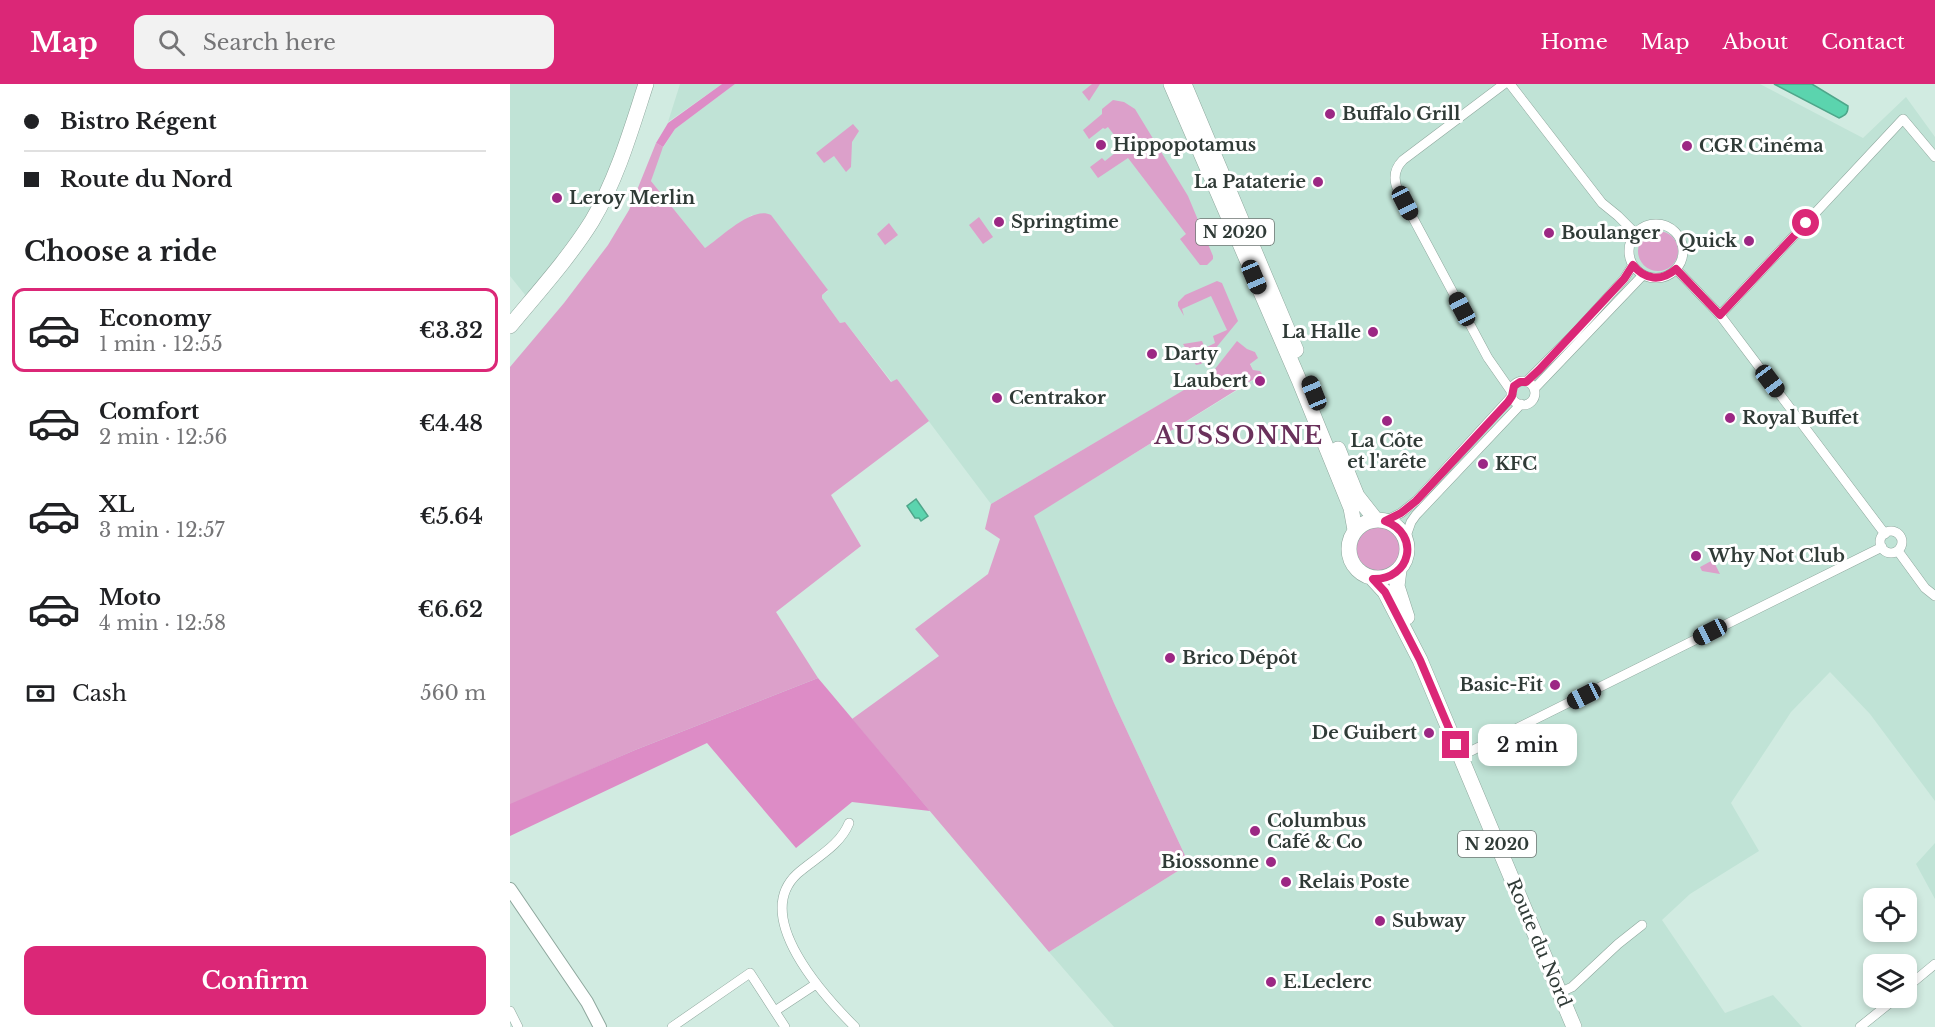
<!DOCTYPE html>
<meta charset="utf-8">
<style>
body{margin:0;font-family:"Libre Baskerville",serif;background:#f2f2f2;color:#202124;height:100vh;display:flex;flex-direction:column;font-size:22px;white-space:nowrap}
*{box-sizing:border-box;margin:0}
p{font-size:20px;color:#757577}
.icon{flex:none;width:33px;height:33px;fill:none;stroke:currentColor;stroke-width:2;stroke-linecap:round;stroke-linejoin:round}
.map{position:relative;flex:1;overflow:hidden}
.details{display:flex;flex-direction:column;background:#fff;width:510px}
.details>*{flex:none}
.guide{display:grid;align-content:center;height:132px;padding:0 24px;background:#fff}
.tools{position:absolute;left:1353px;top:804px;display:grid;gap:12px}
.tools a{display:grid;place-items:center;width:54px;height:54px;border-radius:12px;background:#fff;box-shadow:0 3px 9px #0003;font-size:30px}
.end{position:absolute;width:27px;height:27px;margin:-14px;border:8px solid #db2777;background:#fff;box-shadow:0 0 0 3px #fff}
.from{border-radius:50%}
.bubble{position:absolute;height:42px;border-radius:12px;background:#fff;box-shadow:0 3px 9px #0003;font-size:20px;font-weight:600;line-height:42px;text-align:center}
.car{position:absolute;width:18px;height:36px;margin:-18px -9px;border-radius:8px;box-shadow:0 0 4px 2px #0007;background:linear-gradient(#222 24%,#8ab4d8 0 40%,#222 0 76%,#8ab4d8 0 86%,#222 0)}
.guide b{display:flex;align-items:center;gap:21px;height:57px;font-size:22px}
.guide b+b{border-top:2px solid #e0e0e0}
.guide i{width:15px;height:15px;background:#202124}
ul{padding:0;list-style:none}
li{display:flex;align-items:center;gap:18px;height:84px;margin:0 12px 9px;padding:0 12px;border:3px solid transparent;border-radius:12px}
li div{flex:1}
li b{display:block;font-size:22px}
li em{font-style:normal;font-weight:600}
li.active{border-color:#db2777}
li>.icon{width:54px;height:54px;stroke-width:1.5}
h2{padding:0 24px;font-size:27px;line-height:72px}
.pay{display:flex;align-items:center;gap:15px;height:66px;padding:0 24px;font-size:22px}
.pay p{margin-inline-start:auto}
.primary-button{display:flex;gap:12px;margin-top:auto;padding:12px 24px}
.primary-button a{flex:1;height:69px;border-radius:12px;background:#db2777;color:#fff;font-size:24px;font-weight:600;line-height:69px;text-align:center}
header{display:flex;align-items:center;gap:36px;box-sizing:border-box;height:84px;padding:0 30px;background:#db2777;color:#fff}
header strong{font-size:28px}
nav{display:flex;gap:33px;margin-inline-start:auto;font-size:21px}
.search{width:420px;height:54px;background:#f2f2f2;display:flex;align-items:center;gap:15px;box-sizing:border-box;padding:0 21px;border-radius:12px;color:#757577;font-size:22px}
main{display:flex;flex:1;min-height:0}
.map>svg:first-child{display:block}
.built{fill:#c0e3d6}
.green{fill:#dca0ca}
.forest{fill:#dd8cc6}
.water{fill:#5bd4ae;stroke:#4ea68a;stroke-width:1.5}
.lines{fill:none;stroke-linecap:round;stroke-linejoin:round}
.minor-casing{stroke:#8ea79d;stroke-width:10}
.tertiary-casing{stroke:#8ea79d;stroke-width:14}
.primary-casing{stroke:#8ea79d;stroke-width:16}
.minor{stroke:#fff;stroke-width:9}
.tertiary{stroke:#fff;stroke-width:12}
.primary{stroke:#fff;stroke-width:15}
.route{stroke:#db2777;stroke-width:8}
.poi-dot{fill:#9c2884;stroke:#fff;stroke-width:2}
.labels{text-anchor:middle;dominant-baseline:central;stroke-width:6;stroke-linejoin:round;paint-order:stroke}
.shield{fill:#fff;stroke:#6e7673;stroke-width:1.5}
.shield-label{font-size:16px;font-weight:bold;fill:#303b37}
.poi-label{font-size:18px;font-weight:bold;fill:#303b37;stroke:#fff;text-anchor:start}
.street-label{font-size:18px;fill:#303b37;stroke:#fff}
.district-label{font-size:24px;font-weight:bold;letter-spacing:1.5px;fill:#6a315b;stroke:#fff}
</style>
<header>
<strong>Map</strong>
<div class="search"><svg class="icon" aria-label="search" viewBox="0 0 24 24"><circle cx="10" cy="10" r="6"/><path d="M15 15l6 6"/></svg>Search here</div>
<nav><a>Home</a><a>Map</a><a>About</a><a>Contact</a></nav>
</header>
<main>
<section class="details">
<div class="guide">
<b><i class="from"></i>Bistro Régent</b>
<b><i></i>Route du Nord</b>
</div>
<h2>Choose a ride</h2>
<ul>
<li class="active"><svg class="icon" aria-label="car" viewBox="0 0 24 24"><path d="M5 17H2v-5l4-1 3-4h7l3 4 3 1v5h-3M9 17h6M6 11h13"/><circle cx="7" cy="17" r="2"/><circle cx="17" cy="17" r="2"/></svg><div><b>Economy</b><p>1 min · 12:55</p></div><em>€3.32</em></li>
<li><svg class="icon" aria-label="car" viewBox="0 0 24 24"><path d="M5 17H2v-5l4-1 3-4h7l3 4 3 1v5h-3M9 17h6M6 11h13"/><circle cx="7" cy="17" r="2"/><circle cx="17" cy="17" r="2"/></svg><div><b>Comfort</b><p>2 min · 12:56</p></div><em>€4.48</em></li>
<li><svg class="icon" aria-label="car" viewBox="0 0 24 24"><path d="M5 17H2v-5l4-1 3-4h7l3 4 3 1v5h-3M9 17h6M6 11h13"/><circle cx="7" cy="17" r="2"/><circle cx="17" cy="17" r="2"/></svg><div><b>XL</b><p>3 min · 12:57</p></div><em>€5.64</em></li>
<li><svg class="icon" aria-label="car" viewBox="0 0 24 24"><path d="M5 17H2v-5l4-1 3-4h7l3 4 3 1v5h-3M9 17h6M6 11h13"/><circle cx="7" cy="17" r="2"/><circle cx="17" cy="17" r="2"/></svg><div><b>Moto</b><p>4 min · 12:58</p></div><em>€6.62</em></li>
</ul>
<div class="pay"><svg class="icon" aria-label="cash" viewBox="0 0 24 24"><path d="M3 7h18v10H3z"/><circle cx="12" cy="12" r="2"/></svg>Cash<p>560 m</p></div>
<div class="primary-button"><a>Confirm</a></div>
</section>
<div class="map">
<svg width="1425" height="943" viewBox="0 0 1425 943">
<rect width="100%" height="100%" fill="#d1ebe1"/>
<path class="built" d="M0,0H136L104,91L20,217L0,192Z
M170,0H212L158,38Z
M225,0H1250L1353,54L1396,13L1425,53V717L1360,630L1320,588L1281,628L1221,719L1249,767L1180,810L1152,836L1215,929L1263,911L1292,943H604L539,868L679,780L604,619L523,432L752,291L743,286L740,279L747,274L745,268L741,267L481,420L387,295L382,298L335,238L330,239L312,214V211L318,207L242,131L195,164L141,97L149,70L165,45Z
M1425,759V815L1406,780Z"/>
<path class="green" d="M582,0H590L579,17L572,8Z
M603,16L614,18L625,25L678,112L703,172V175L697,181H690L670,155L676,150L618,74L588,94L580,83L592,74L595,77L610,65L608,63L611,60L598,43L595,45L593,44L579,55L573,46L592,30V25Z
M343,40L349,47L342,58L341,83L336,88L324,72L314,79L306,69Z
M146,59L153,63L141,97L195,164C210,154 243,121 261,131L318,206L312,211V214L330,239L335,238L381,298L387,295L419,337L321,411L351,462L266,528L308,594L125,666L0,721V283L54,219L98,161L119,126Z
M469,133L483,153L473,160L459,141Z
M379,139L388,151L375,161L367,150Z
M1128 167a20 20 0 1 1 40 0a20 20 0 1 1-40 0Z
M707,197L712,199L728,237L696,276L691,280L686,281L673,260L692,257L695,264L705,259L703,252L717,246L701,212L672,225L674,232L668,222V218L675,211Z
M727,257L737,265L745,268L748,274L740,280L743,286L750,287L752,290L524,432L604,619L679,780L539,868L342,635L429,572L405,545L478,490L490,455L475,445L481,420L701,290Z
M845 465a23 23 0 1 1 46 0a23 23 0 1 1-46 0Z
M1203,476L1210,490L1192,487L1190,483Z"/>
<path class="forest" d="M212,0H225L165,45L153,63L146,59L158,39Z
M308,594L420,727L342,718L286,764L197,659L0,752V720L125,666Z"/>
<path class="water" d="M1264,0H1302L1338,22C1338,29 1336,31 1329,34Z
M406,415L418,432L411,437L409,434H405L397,422Z"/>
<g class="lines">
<defs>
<path id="minor" d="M994,0L893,76C884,85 883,95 888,106L978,274L1001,307
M1000,0L1092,119L1108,132L1126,150
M1119 167a27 27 0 1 1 54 0a27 27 0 1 1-54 0Z
M1166,185L1210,231L1375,450
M1210,231L1393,35L1425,73
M1001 309a12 12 0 1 1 24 0a12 12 0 1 1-24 0Z
M1016,298L1067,247L1114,195L1123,181
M1024,305L1133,191
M875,437L891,429L906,417L1002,312
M1370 458a11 11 0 1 1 22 0a11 11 0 1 1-22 0Z
M895,455L901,438L906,431L1011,320
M1388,467L1415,504L1425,512
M951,672L1372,463
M339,739C330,762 305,774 287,790C241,833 314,912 345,943
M1396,904L1425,880
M1049,909L1062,903L1108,860L1132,841
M0,927L8,943
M265,927L306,900
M162,943L240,889L275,943
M1350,943L1386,914"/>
<path id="tertiary" d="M0,805L77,918L90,943"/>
<path id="primary" d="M661,0L789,296L841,424L845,446
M674,0L786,266
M0,242C28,208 59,174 82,137C107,95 121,46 136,0
M828,365L847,412L866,436
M839 465a29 29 0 1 1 58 0a29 29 0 1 1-58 0Z
M889,486L887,502L897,533
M863,495L875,508L910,576L1064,943"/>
</defs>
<use href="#minor" class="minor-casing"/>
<use href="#tertiary" class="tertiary-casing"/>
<use href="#primary" class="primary-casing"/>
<use href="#minor" class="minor"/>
<use href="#tertiary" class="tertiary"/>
<use href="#primary" class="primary"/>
</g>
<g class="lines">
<path class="route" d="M946,661L910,576L875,508L863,495C901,496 911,450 875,437L891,429L906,417L998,318L1002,312L1004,302L1010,298H1016L1029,286L1114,195L1123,181C1135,196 1151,198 1166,185L1210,231L1296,139"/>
</g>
<g class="poi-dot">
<circle cx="820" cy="30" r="6"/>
<circle cx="591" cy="61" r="6"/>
<circle cx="1177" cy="62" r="6"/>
<circle cx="808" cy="98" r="6"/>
<circle cx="47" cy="114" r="6"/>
<circle cx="489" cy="138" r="6"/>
<circle cx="1039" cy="149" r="6"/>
<circle cx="1239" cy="157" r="6"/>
<circle cx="863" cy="248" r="6"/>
<circle cx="642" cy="270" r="6"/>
<circle cx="750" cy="297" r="6"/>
<circle cx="487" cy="314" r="6"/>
<circle cx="1220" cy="334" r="6"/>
<circle cx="877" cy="337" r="6"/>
<circle cx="973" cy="380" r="6"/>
<circle cx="1186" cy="472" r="6"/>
<circle cx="660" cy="574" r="6"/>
<circle cx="1045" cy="601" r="6"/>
<circle cx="919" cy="649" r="6"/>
<circle cx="745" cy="747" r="6"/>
<circle cx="761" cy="778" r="6"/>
<circle cx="776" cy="798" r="6"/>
<circle cx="870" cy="837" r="6"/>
<circle cx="761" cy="898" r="6"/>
</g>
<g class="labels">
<g class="shield">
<rect x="686" y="135" width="78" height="26" rx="4.5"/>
<rect x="948" y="747" width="78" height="26" rx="4.5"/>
</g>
<g class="shield-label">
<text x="725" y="148">N 2020</text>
<text x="987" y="760">N 2020</text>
</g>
<g class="poi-label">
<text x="832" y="30">Buffalo Grill</text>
<text x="603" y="61">Hippopotamus</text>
<text x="1189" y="62">CGR Cinéma</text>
<text x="796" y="98" text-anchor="end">La Pataterie</text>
<text x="59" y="114">Leroy Merlin</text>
<text x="501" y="138">Springtime</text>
<text x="1051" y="149">Boulanger</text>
<text x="1227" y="157" text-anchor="end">Quick</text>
<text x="851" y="248" text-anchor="end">La Halle</text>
<text x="654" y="270">Darty</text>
<text x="738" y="297" text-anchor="end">Laubert</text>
<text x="499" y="314">Centrakor</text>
<text x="1232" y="334">Royal Buffet</text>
<text x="877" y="357" text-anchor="middle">La Côte<tspan x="877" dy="21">et l'arête</tspan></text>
<text x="985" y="380">KFC</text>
<text x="1198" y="472">Why Not Club</text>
<text x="672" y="574">Brico Dépôt</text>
<text x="1033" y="601" text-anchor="end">Basic-Fit</text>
<text x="907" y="649" text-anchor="end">De Guibert</text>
<text x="757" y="737">Columbus<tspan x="757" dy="21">Café &amp; Co</tspan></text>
<text x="749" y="778" text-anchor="end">Biossonne</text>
<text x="788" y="798">Relais Poste</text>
<text x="882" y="837">Subway</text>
<text x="773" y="898">E.Leclerc</text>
</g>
<g class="street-label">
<text transform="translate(1029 859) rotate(67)">Route du Nord</text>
</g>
<g class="district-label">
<text x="729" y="351">AUSSONNE</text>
</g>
</g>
</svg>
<div class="tools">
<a><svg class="icon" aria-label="locate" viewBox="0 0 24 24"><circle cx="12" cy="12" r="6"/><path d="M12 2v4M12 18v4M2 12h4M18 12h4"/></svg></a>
<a><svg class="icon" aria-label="layers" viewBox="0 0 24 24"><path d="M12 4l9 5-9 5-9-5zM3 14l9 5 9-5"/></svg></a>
</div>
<i class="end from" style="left:1296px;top:139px"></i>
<i class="end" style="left:946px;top:661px"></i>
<div class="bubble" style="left:968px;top:640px;width:99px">2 min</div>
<i class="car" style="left:895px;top:119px;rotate:153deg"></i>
<i class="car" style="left:744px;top:193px;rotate:157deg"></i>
<i class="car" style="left:952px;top:225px;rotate:332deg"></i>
<i class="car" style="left:1260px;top:297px;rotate:143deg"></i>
<i class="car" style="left:804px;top:309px;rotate:338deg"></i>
<i class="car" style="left:1200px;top:548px;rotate:243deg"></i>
<i class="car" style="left:1074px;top:612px;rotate:243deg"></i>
</div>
</main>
